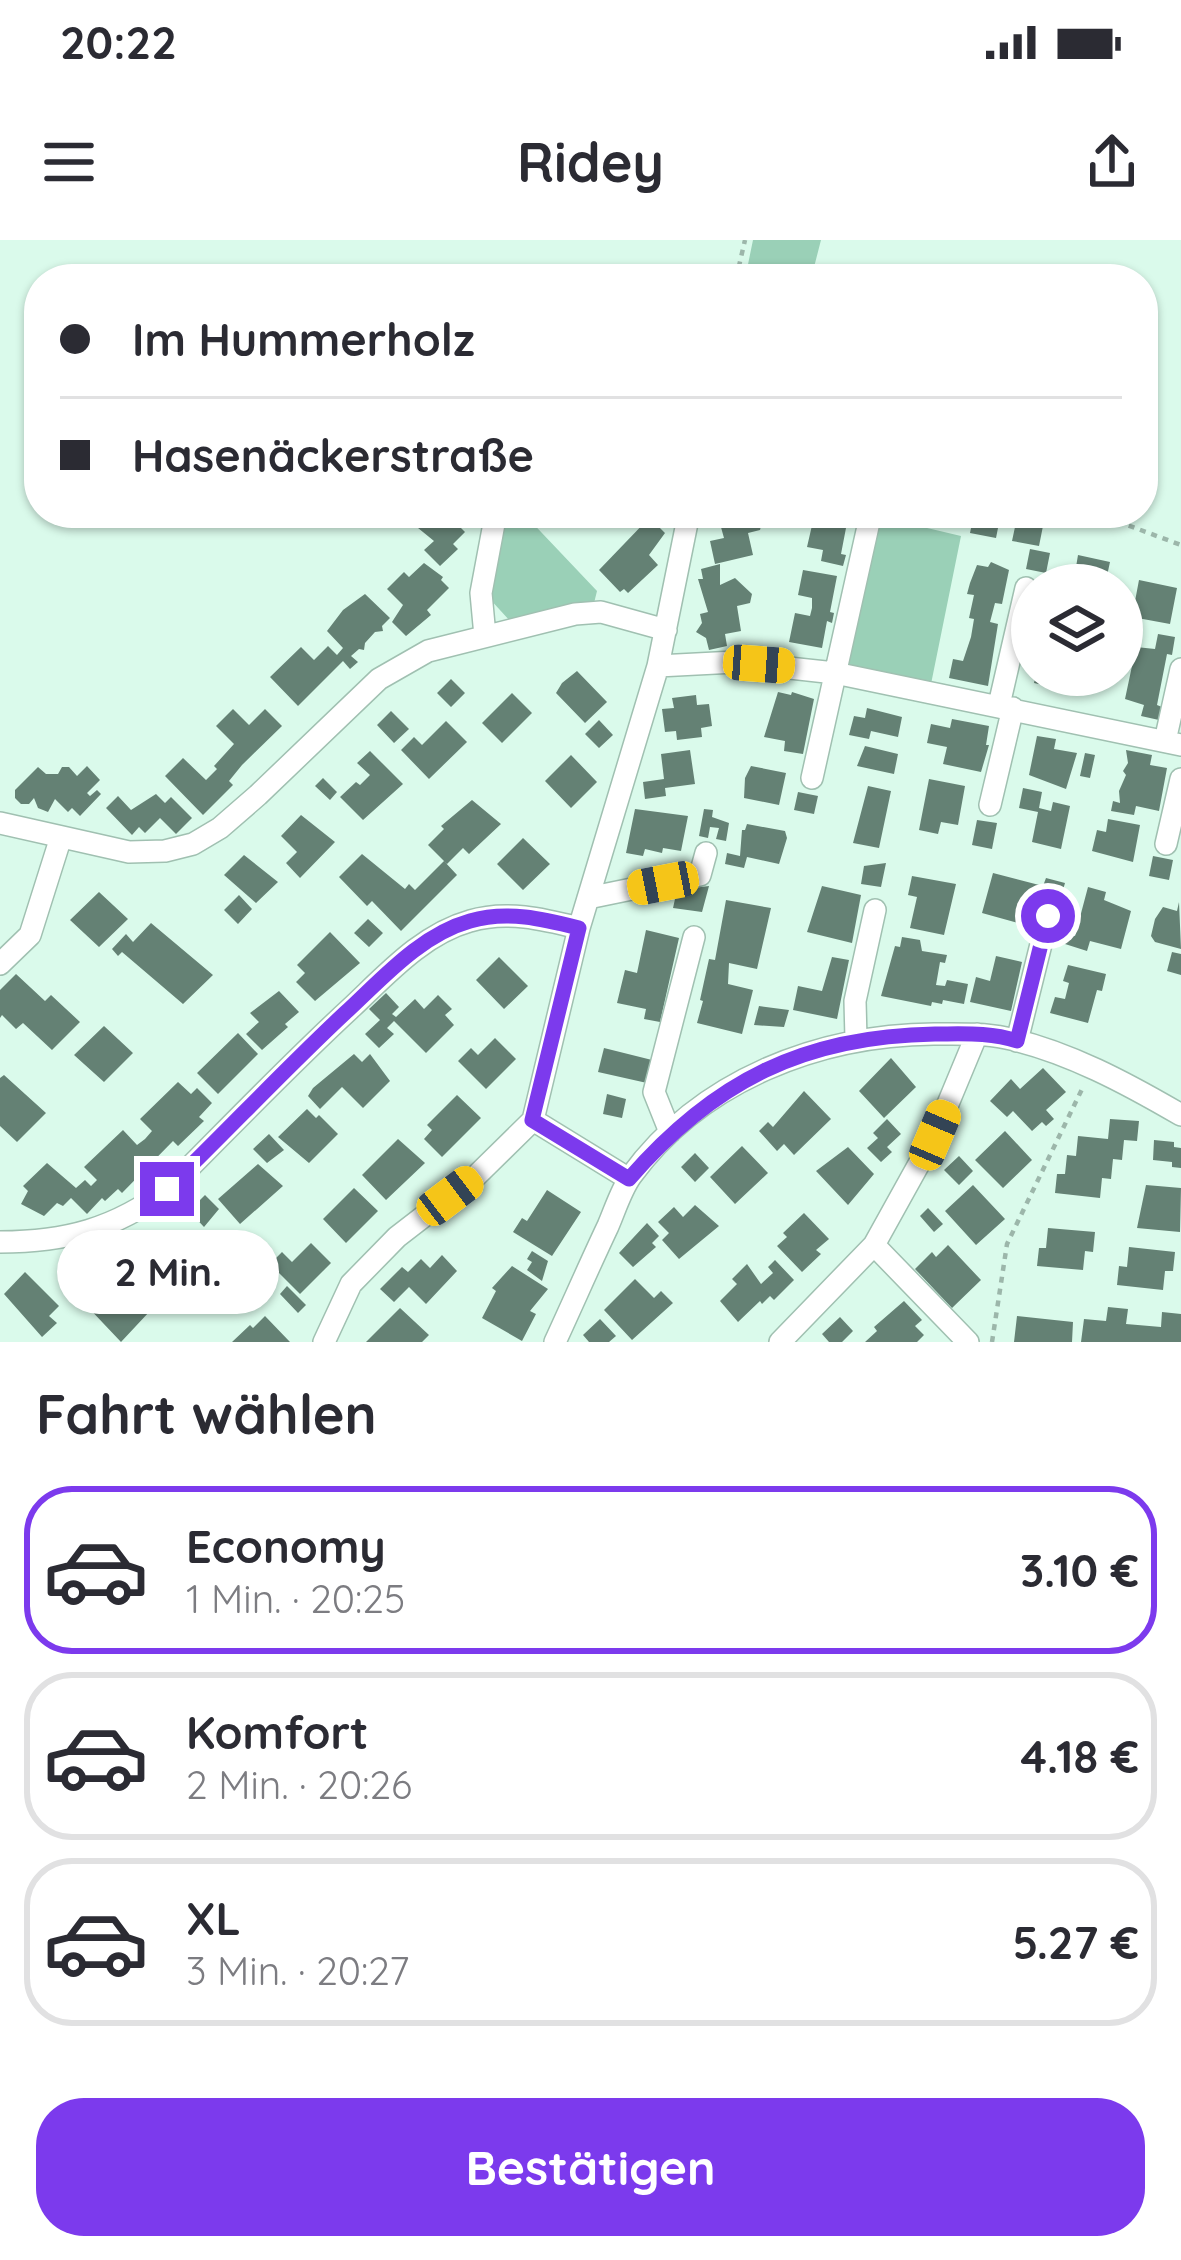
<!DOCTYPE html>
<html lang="de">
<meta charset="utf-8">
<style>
body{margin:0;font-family:Quicksand,sans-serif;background:#f7f7f7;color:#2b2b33;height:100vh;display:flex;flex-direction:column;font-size:45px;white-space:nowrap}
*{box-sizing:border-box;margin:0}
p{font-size:39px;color:#7c7c81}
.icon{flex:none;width:66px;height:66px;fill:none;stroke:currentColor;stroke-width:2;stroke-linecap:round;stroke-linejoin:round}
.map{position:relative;height:1102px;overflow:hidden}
.side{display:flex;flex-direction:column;background:#fff;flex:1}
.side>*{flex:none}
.hud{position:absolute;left:24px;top:24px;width:1134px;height:264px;border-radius:48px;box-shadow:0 3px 9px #0004;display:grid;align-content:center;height:264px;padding:0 36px;background:#fff}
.fabs{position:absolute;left:1011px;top:324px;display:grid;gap:24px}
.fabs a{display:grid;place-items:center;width:132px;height:132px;border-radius:50%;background:#fff;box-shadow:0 3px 9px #0004;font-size:60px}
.end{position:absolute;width:54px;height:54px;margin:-27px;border:15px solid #7c3aed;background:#fff;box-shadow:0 0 0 6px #fff}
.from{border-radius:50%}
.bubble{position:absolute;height:84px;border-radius:42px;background:#fff;box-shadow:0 3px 9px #0004;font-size:39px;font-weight:800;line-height:84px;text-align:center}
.car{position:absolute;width:36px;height:72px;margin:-36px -18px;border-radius:15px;box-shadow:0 0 9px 3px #0007;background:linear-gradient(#f5c518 24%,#345 0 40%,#f5c518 0 76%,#345 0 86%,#f5c518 0)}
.hud b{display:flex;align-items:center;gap:42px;height:114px;font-size:45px}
.hud b+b{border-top:3px solid #e1e1e2}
.hud i{width:30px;height:30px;background:#2b2b33}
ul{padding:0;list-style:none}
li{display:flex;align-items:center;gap:36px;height:168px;margin:0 24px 18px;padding:0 12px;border:6px solid #e1e1e2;border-radius:48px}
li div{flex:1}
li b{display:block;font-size:45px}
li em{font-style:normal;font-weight:800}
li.current{border-color:#7c3aed}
li>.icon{width:108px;height:108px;stroke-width:1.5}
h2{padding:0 36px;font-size:54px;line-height:144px}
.button{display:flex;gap:24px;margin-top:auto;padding:24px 36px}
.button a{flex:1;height:138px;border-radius:48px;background:#7c3aed;color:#fff;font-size:48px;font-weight:800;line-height:138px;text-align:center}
.status{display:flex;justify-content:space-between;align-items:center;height:84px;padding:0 60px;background:#fff;direction:ltr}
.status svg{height:33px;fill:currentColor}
header{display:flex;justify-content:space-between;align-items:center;height:156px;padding:0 36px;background:#fff;font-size:54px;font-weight:800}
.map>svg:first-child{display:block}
.green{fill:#9ad0b7}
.building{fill:#648174}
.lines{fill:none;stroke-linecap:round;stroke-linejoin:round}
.minor-casing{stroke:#a0c0b1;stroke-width:24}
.path{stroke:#9cb6aa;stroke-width:4.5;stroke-dasharray:6 6;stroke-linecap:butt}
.minor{stroke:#fff;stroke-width:21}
.route{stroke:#7c3aed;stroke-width:15}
</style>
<div class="status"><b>20:22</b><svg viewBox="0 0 49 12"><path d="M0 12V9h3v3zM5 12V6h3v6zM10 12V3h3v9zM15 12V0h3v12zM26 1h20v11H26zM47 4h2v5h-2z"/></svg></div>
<header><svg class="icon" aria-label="menu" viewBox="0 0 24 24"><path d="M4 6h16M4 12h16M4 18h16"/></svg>Ridey<svg class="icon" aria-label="share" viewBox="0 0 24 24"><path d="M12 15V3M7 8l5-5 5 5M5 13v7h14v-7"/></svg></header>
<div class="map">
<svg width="1181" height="1102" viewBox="0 0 1181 1102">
<rect width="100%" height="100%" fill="#dafaeb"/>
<path class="green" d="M753,0H821L811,39H745Z
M508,273H523L597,351L594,363L511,382L489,358Z
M889,279L961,296L931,444L845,427L873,284Z"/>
<path class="building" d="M413,273H469L457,284L465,292L453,304L458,309L440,326L424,310L434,301L407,279Z
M644,273H665L655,283L665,293L649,315L658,325L628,353L624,349L620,352L599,330L649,278Z
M717,273H755L763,278L760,290L748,293L753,315L715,324L710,301L724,298Z
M974,273H1001L996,298L970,293Z
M1018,273L1045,276L1039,306L1012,301Z
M813,281L846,288L841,314L846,315L843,326L821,321L823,310L807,307Z
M1030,309L1050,313L1046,333L1026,329Z
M1078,315L1110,322L1105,345H1073Z
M991,322L1009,330L1002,364L995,363L990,382L998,384L988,446L949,438L953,419L963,421L971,397L974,379L969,378L974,355L967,354L970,343L977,325L988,327Z
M424,323L443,337L441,340L449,348L427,370L431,375L406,396L392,382L403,365L387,349L404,332L409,337Z
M720,324V345L735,338L752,354L750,363L737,366L741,391L725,394L727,406L709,410L706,398L696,392L702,383L700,374L708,372L698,339H703L701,329Z
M803,330L837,336L830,372L834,373L832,383L827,381L822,408L789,402L795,373L810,376L812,368V358L798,355Z
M1139,340L1177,348L1170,384L1132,377Z
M365,354L390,378L382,386L383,391L375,392L365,403L364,410L359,409L351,416L358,422L350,429L343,421L298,466L270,437L301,407L314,420L328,406L337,415L343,408L327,391L343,370Z
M1158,394L1175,397L1172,415L1167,414L1157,465L1162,467L1159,480L1141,476L1144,465L1125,459L1136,407L1155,409Z
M577,431L607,462L585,483L556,453L562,443Z
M1036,435H1081L1080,453L1034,443Z
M451,439L465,453L451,467L437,453Z
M778,452L791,455L792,452L814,459L803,514L784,511L785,501L764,497Z
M512,453L532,473L502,503L482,483Z
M696,455L697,465L709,464L712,486L701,488L702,497L677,500L676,491L665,492L662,469L674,468L672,458Z
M867,468L902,477L898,497L871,491L869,499L849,495L854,476L865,478Z
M233,469L249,485L265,469L282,486L242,525L229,541L233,545L203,575L165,536L183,518L206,540L217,529L214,526L234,504L216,486Z
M391,471L409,489L394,503L377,485Z
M952,479L989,486L986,505H989L981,532L943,524L947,507L927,503L931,484L950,488Z
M599,480L613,495L599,508L585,494Z
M446,481L467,502L429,539L401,510L414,497L422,505Z
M1037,496L1056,499L1054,509L1077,513L1066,549L1029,535Z
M865,506L898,514L894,534L857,526Z
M690,510L695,544L665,548L666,556L645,559L643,542L664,539L661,514Z
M1126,510L1152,515L1150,525L1167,528L1159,571L1136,566L1134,575L1111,571L1113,561L1120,563L1119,551L1126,535L1123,531L1128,523Z
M370,511L403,544L363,580L340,557L356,542L360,545L370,535L357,523Z
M1085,513L1095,515L1090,538L1080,536Z
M571,515L597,542L571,568L545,541Z
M87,526L100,540L87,553L90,556L97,550L101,554L80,576L72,568L68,572L55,559L48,572L38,568L34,558L29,564H21L15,558V550L38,527L46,534H58L62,527H69L77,536Z
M751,526L786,533L779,565L744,558L745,538Z
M323,538L337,552L330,560L315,546Z
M929,539L965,546L958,585L941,582L938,594L919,590Z
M868,546L891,551L879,608L853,603Z
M1023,548L1042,552L1039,568L1051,571L1053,562L1070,566L1061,609L1032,602L1038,572L1019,568Z
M798,552L818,556L814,574L794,570Z
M156,554L165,563L171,557L192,578L176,594L160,578L145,593L139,587L132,595L106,568L118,556L131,570Z
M472,560L501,584L469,614L463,608L447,624L428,605L444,589L441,586Z
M635,569L688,576L681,611L663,608L662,613L645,609L643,616L626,613Z
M704,569L713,570L712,577L729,583L726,601L716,599L719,588L710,587L708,598L699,596Z
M301,575L335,602L300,638L286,623L297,612L281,596Z
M1108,579L1140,585L1133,622L1092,611L1097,590L1106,592Z
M977,580L997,583L992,609L972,605Z
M747,584L785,591L787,598L779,624L747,617L744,628L725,624L727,613L740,616L742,590H745Z
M523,598L550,624L523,650L497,624Z
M362,614L405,649L409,644L415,650L444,621L457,635L401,691L372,661L367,666L339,637Z
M244,615L278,642L256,663L224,635Z
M1153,616L1173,620L1169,640L1149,636Z
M886,623L881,647L861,644L864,626Z
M993,633L1043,646L1046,638L1065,643L1058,667L1039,662L1033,687L982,673Z
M912,636L956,644L944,695L910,688L917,657L908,655Z
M709,646L702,672L673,668L677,650Z
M822,646L861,655L852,703L807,692Z
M1088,647L1106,652L1104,660L1131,671L1121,709L1090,701L1087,711L1065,704L1068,694L1075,696Z
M99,652L128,679L99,707L70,680Z
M239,655L252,669L238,684L224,670Z
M726,660L771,668L757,729L729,723L728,744L753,750L742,794L697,783L703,761L700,760L709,719L715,720Z
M1179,662L1181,709L1155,702L1151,696L1155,679L1163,667L1177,671Z
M368,679L383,693L369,707L354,693Z
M151,683L213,735L183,764L122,712L118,716L112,709L126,694L133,702Z
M646,690L679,698L660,782L644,779L646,769L617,763L625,730L637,733Z
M330,692L360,723L315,761L296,742L305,733L297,725Z
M902,697L920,700L922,711L947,715L945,723L940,722L936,745L945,746L947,740L968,744L964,764L943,760L942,764L932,762L931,766L881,756L895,706L900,707Z
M1172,712L1181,714V735L1167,731Z
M996,716L1022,722L1011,771L970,762L976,737L990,741Z
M499,717L528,746L504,769L476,740Z
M832,717L849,720L837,779L793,770L798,746L822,751Z
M1068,725L1106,734L1102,751L1097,750L1088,783L1050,773L1055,757L1065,759L1069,743L1063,741Z
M16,734L45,761L51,755L80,782L52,810L23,783L16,789L2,775L0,778V750Z
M279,751L299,772L285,784L288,787L262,810L246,794L259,782L250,773Z
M386,753L399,767L392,774L396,777L415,759L424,769L438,755L452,769L445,775L454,785L426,813L394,781L387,788L394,794L379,808L365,794L380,780L369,769Z
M759,766L789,770L784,787L754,785Z
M104,786L133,813L104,842L74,815Z
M238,793L258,814L218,854L197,833Z
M495,798L516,819L486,849L458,821L471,808L478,815Z
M604,808L652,820L647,843L598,832Z
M354,814L362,822L370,814L390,841L363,868L342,847L320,869L308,856L313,848Z
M891,818L916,847L884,878L859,851Z
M1043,828L1066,852L1046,870L1054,879L1046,886L1042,882L1032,891L1013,871L1007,877L990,861L1011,839L1020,849Z
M4,835L46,873L17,902L0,886V838Z
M178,842L191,854L197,848L212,863L199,877L204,881L178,906L173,901L122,953L118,949L105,961L102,958L87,974L71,958L63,966L57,963L44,976L21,964L28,951L23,946L47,923L76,948L85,940L91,946L97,940L84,927L123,890L137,905L145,899L152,891L140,879Z
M804,851L831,879L794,915L784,904L777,911L759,891L768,882L773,887Z
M607,854L626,859L622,878L603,874Z
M457,855L481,878L442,917L424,899L432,890L427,885Z
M307,869L316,878L319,875L338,894L309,923L278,897Z
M887,879L901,894L887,907L892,912L881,922L867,908L878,898L873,893Z
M1110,879L1139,881L1137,901L1124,900L1122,920L1113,919L1111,939L1102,938L1100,958L1055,953L1057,934H1065L1067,915L1076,916L1078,896L1108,899Z
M1005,891L1032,920L1003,948L975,920Z
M269,894L284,910L267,923L253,909Z
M398,899L425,923L386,960L362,935Z
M1154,900L1174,902V907L1181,908V928L1172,927V922L1153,920Z
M742,906L768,933L735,964L710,937Z
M848,907L874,934L848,965L816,931Z
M695,913L709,928L695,942L681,927Z
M959,916L973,931L959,945L944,930Z
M258,924L283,946L240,984L218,959Z
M973,945L1005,979L976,1005L945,971Z
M1146,945L1181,948L1180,992L1137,988Z
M354,948L378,971L346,1003L323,979Z
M547,950L581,972L552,1016L513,992L522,978L527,981Z
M205,955L219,969L204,987L189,971Z
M695,965L719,986L679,1019L662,1000L669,993L658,982L674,967L683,977Z
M928,968L943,984L934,992L920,976Z
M804,973L829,999L816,1010L821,1014L802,1032L777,1006L787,997L783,993Z
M647,983L659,996L652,1003L656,1007L633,1027L619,1013Z
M1048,988L1095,992L1093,1012L1085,1011L1083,1030L1037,1026L1039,1008H1046Z
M175,1001L209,1029L183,1054L162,1033L165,1030L156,1020Z
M311,1003L331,1023L300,1054L270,1024L282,1012L292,1022Z
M948,1005L981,1040L952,1068L915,1029L932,1012L936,1017Z
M1129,1007L1175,1012L1173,1031H1165L1163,1050L1117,1045L1119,1026L1127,1027Z
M532,1011L548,1021L542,1041L527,1030L532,1022L527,1019Z
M442,1015L457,1031L426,1064L409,1047L394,1062L380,1049L402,1027L408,1032L421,1019L430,1028Z
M775,1020L794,1040L774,1060L770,1056L762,1064L760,1061L738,1082L720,1061L737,1044L732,1039L747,1024L761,1044L773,1033L768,1027Z
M512,1026L548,1049L530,1071L536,1074L522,1101L482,1078L496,1051L492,1048Z
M80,1028L82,1047L69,1048L68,1029Z
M25,1032L59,1066L49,1076L57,1083L42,1097L4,1054Z
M635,1039L654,1058L661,1051L673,1063L632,1100L604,1070Z
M113,1043L150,1071L121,1102L85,1064L95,1054L100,1058Z
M287,1046L306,1065L298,1073L280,1054Z
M904,1061L922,1080L915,1086L924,1095L917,1102H865L877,1091L874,1087Z
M1108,1067L1128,1069L1126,1084L1161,1087L1162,1072L1181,1074V1102H1081L1084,1079L1106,1081Z
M400,1068L429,1095L422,1102H366Z
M265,1076L290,1102H232L250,1085L253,1088Z
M1017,1076L1073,1082L1072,1102H1014Z
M840,1077L853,1091L842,1102H829L822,1094Z
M600,1079L616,1096L609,1102H589L583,1095Z"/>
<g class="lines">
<defs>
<path id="minor" d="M485,396L481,353L496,273
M658,426L735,422L835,433L1181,505
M999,465L1026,348
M1165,501L1181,429
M812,538L871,273
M990,565L1013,468
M0,583L129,612L165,611L193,604L220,588L258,555L379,439L428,411L575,374L601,372L666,390
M1166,604L1181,539
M588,658L700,635L706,613
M0,724L30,695L61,597
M856,799L855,761L875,670
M1017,801L1048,676
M533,880L579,688L658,426L689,273
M533,880L629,939
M670,892L654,852L694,697
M0,1002C65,1002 115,989 168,949C229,888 288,826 352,767C387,734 423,694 470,681C506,670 543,679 579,688
M874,1005L968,1102
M324,1102L351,1044L397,997L476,936L533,880
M555,1102C573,1063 590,1024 608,986C615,970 621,950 631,936C701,840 819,795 934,794C958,794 982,793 1006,798C1067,811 1128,844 1181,875
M780,1102L874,1005L935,895L977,794"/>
</defs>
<use href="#minor" class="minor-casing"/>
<path class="path" d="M736,39L745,0
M1095,273L1181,305
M992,1102L1007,1004L1084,845"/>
<use href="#minor" class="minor"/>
</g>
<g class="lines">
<path class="route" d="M167,949C227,891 284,830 345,773C382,739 420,695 470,681C507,670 543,679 579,688L532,880L629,939C714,841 804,796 935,794C962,794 991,792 1017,801L1048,676"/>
</g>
</svg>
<div class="fabs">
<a><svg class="icon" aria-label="layers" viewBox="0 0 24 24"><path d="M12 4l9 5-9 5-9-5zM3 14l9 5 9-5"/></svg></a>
</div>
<i class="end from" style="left:1048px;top:676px"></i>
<i class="end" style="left:167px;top:949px"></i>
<div class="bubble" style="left:57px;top:990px;width:222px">2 Min.</div>
<i class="car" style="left:759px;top:424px;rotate:94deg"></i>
<i class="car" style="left:663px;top:643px;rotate:259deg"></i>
<i class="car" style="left:935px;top:895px;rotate:23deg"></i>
<i class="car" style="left:450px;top:956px;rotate:53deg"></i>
<div class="hud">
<b><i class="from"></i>Im Hummerholz</b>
<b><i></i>Hasenäckerstraße</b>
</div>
</div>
<section class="side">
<h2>Fahrt wählen</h2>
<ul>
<li class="current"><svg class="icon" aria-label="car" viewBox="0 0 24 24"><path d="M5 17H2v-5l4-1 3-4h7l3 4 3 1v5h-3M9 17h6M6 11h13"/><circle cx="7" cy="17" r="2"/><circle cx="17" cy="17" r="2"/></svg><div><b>Economy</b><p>1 Min. · 20:25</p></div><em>3.10 €</em></li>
<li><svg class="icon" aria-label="car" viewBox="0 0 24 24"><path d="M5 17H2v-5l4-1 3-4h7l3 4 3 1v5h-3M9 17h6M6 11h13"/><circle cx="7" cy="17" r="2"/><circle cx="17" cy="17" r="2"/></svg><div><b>Komfort</b><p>2 Min. · 20:26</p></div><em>4.18 €</em></li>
<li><svg class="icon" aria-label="car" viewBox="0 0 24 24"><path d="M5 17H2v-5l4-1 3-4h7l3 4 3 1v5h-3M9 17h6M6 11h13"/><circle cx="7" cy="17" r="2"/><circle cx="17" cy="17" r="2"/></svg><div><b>XL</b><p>3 Min. · 20:27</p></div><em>5.27 €</em></li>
</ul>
<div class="button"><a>Bestätigen</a></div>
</section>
